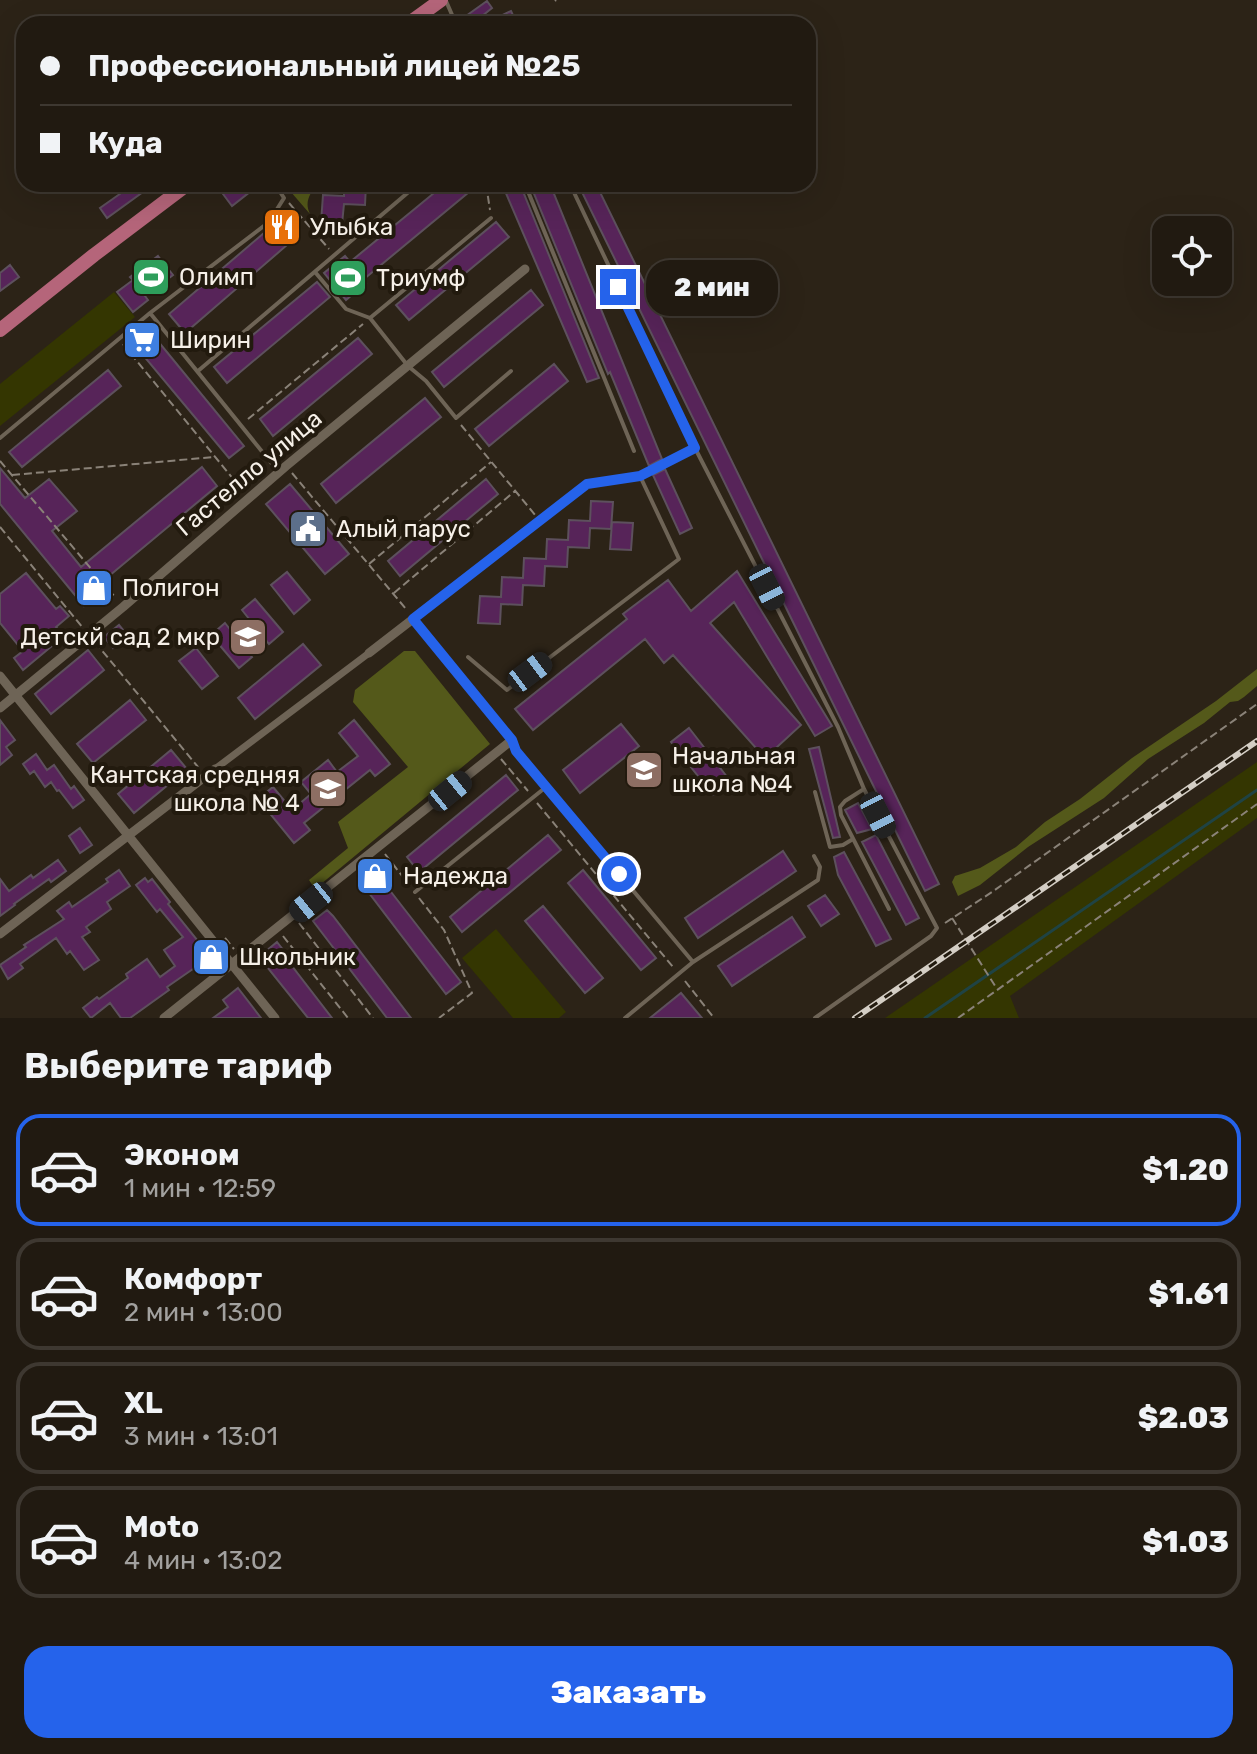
<!DOCTYPE html>
<html lang="ru">
<meta charset="utf-8">
<style>
body{margin:0;font-family:Rubik,sans-serif;background:#29231a;color:#f1f3f6;height:100vh;display:flex;flex-direction:column;font-size:30px;white-space:nowrap}
*{box-sizing:border-box;margin:0}
p{font-size:26px;color:#a2a19f}
.icon{flex:none;width:44px;height:44px;fill:none;stroke:currentColor;stroke-width:2;stroke-linecap:round;stroke-linejoin:round}
.map{position:relative;height:1018px;overflow:hidden}
.panel{display:flex;flex-direction:column;background:#211a11;flex:1}
.panel>*{flex:none}
.hud{position:absolute;left:16px;top:16px;width:800px;height:176px;border-radius:24px;box-shadow:0 8px 32px #0002,0 0 0 2px #3e3831;display:grid;align-content:center;height:176px;padding:0 24px;background:#211a11}
.fabs{position:absolute;left:1152px;top:216px;display:grid;gap:16px}
.fabs a{display:grid;place-items:center;width:80px;height:80px;border-radius:16px;background:#211a11;box-shadow:0 8px 32px #0002,0 0 0 2px #3e3831;font-size:40px}
.end{position:absolute;width:36px;height:36px;margin:-18px;border:10px solid #2563eb;background:#fff;box-shadow:0 0 0 4px #fff}
.from{border-radius:50%}
.bubble{position:absolute;height:56px;border-radius:24px;background:#211a11;box-shadow:0 8px 32px #0002,0 0 0 2px #3e3831;font-size:26px;font-weight:800;line-height:56px;text-align:center}
.car{position:absolute;width:24px;height:48px;margin:-24px -12px;border-radius:10px;box-shadow:0 0 6px 2px #0007;background:linear-gradient(#222 24%,#8ab4d8 0 40%,#222 0 76%,#8ab4d8 0 86%,#222 0)}
.hud b{display:flex;align-items:center;gap:28px;height:76px;font-size:30px}
.hud b+b{border-top:2px solid #3e3831}
.hud i{width:20px;height:20px;background:#f1f3f6}
ul{padding:0;list-style:none}
li{display:flex;align-items:center;gap:24px;height:112px;margin:0 16px 12px;padding:0 8px;border:4px solid #3e3831;border-radius:24px}
li div{flex:1}
li b{display:block;font-size:30px}
li em{font-style:normal;font-weight:800}
li.current{border-color:#2563eb}
li>.icon{width:72px;height:72px;stroke-width:1.5}
h2{padding:0 24px;font-size:36px;line-height:96px}
.primary-button{display:flex;gap:16px;margin-top:auto;padding:16px 24px}
.primary-button a{flex:1;height:92px;border-radius:24px;background:#2563eb;color:#fff;font-size:32px;font-weight:800;line-height:92px;text-align:center}
.map>svg:first-child{display:block}
.green{fill:#343601}
.forest{fill:#54591a}
.lines{fill:none;stroke-linecap:round;stroke-linejoin:round}
.stream{stroke:#1f4344;stroke-width:3}
.building{fill:#572459;stroke:#5d505d;stroke-width:2}
.path{stroke:#8a8278;stroke-width:2;stroke-dasharray:8 4;stroke-linecap:butt}
.service{stroke:#6e6456;stroke-width:4}
.pedestrian{stroke:#6e6456;stroke-width:7}
.minor{stroke:#6e6456;stroke-width:9}
.primary{stroke:#b5657a;stroke-width:14}
.rail-casing{stroke:#d4cec5;stroke-width:6}
.rail{stroke:#221a0e;stroke-width:3;stroke-dasharray:9;stroke-linecap:butt}
.route{stroke:#2563eb;stroke-width:10}
.labels{text-anchor:middle;dominant-baseline:central;stroke-width:8;stroke-linejoin:round;paint-order:stroke}
.poi-label{font-size:24px;fill:#f6f0e8;stroke:#221a0e;text-anchor:start}
.street-label{font-size:24px;fill:#f6f0e8;stroke:#221a0e}
</style>
<div class="map">
<svg width="1257" height="1018" viewBox="0 0 1257 1018">
<rect width="100%" height="100%" fill="#2c2317"/>
<path class="green" d="M114,292L135,317L0,426V384Z
M1257,762V818L1010,996L1019,1018H885Z
M496,929L566,1012L559,1018H513L462,958Z"/>
<path class="forest" d="M284,184H318C310,193 304,202 310,214Z
M404,651H415L490,744L315,889L309,880L348,848L338,822L408,767L353,702L355,690Z
M1257,669V686L1244,697L1238,701L1230,702L1204,723L1148,759L1104,798L1028,847L980,885L958,896L952,882L955,876L980,868L1016,847L1045,822L1080,799L1132,758L1216,701Z"/>
<g class="lines">
<path class="stream" d="M925,1018L1257,790"/>
</g>
<path class="building" d="M487,1L492,8L472,24L466,16Z
M511,11L517,24H484Z
M134,184H154L107,218L100,208Z
M236,184H260L232,206L223,194Z
M344,184H366L365,205L344,204L342,224L321,223L323,195L344,196Z
M445,184H463L469,192L364,279L366,283L346,300L324,273L345,256L350,262Z
M502,184H520L599,378L587,382Z
M530,184H550L662,459L649,466L610,372L608,374Z
M578,184H596L939,884L925,891Z
M496,222L509,237L409,320L396,305Z
M271,227L287,245L185,333L169,314Z
M158,256L173,275L145,296L148,300L133,312L117,292L133,280L130,277Z
M10,265L19,277L0,291V273Z
M317,282L330,297L227,383L214,367Z
M531,290L543,305L444,387L432,372Z
M148,329L244,446L229,458L132,342Z
M358,338L372,354L273,436L260,419Z
M554,364L568,381L489,446L475,429Z
M108,370L121,386L22,467L9,452Z
M425,398L441,417L336,503L321,484Z
M202,467L217,486L97,586L102,591L84,606L0,504V468L25,498L49,479L77,511L52,531L81,567Z
M665,469L692,528L680,534L653,475Z
M486,479L498,494L400,576L388,561Z
M290,484L349,554L325,574L266,504Z
M591,501L613,502L611,529L590,528L589,548L568,547L567,567L545,566L544,586L523,585L522,605L501,604L500,624L478,623L480,596L501,597L502,577L523,578L524,558L546,559L547,539L568,540L569,520L590,521Z
M612,522L633,523L631,550L610,549Z
M737,571L832,726L815,736L734,602L710,623L801,725L765,758L673,655L664,663L645,639L533,730L515,709L627,619L623,614L668,580L691,611Z
M287,572L310,600L294,614L271,585Z
M26,573L56,609L60,606L69,616L56,627L64,636L23,670L14,658L23,651L0,623V594Z
M255,599L283,632L269,644L242,610Z
M225,623L252,657L239,668L211,635Z
M119,625L128,636L113,648L104,637Z
M303,644L321,665L255,719L238,698Z
M196,648L218,676L202,689L179,661Z
M88,650L104,670L51,714L35,694Z
M130,700L146,720L93,763L77,744Z
M0,720L15,740L6,747L12,755L0,765Z
M354,720L390,764L375,776L370,770L304,823L310,830L294,843L258,799L273,787L292,810L311,794L301,782L328,760L337,772L358,756L339,733Z
M621,724L639,746L580,793L563,770Z
M689,728L731,782L713,795L671,742Z
M819,747L840,837L833,838L809,749Z
M171,750L187,769L134,813L118,794Z
M36,754L47,770L54,765L71,789L74,786L84,800L73,808L59,790L57,791L51,782L45,787L34,771L30,774L23,764Z
M506,775L518,790L419,872L407,857Z
M858,803L872,829L857,833L845,810Z
M80,828L92,845L80,853L69,836Z
M548,835L561,850L462,932L450,917Z
M876,835L919,918L906,925L862,842Z
M783,851L796,871L698,938L685,918Z
M844,852L891,939L876,946L838,875L834,857Z
M58,860L66,871L51,882L49,879L14,904L15,905L0,916V879L9,891L31,875L33,878Z
M119,870L130,886L107,902L111,909L86,927L90,932L82,937L99,960L84,970L70,951L67,954L56,938L20,964L23,968L8,979L0,965L26,947L24,945L64,919L57,911L69,902L72,907L108,882L106,879Z
M374,870L461,982L446,994L366,889L367,888L361,880Z
M583,870L656,958L641,970L568,883Z
M145,878L148,882L152,879L170,902L168,904L215,962L208,968L203,962L167,987L169,990L130,1018H121L110,1003L91,1018L83,1008L97,997L99,999L128,978L126,974L147,959L160,977L175,966L164,950L183,937L160,909L157,912L136,885Z
M825,895L839,914L821,926L808,906Z
M543,906L603,978L585,993L525,921Z
M327,910L333,916L411,1018H387L313,921Z
M792,917L805,937L732,986L718,966Z
M277,942L284,951L282,953L332,1018H308L259,957Z
M238,988L261,1018H213L228,1007L223,1000Z
M681,993L702,1018H650Z"/>
<g class="lines">
<path class="path" d="M555,1L556,0
M486,184L490,210
M289,193L301,184
M289,203L329,249
M123,344L243,491
M248,419L363,324
M461,425L536,516
M0,461L115,597
M292,473L406,609
M12,475L214,457
M0,527L83,628
M369,564L491,462
M394,593L515,491
M95,642L198,767
M501,759L528,791
M537,803L673,967
M385,854L410,886
M419,898L444,930L472,993L439,1018
M952,918L997,989
M299,923L373,1018
M945,923L992,892L1257,704
M283,936L348,1018
M225,938L234,949
M685,981L714,1018
M958,1018L1257,804"/>
<path class="service" d="M446,1L456,24
M275,184L284,198L269,222L150,313L277,470
M525,184L634,451
M570,184L695,448L838,727L864,789L937,928L931,936L815,1018
M491,218L370,318L408,366L426,381L456,418L511,371
M315,272L346,309L370,318
M198,371L418,184
M0,438L150,313
M468,657L507,690L679,559L640,476
M864,789L845,801L840,807L841,815L889,909
M815,792L830,847L843,845L853,839
M415,892L546,787
M693,962L516,751L512,740L413,619L587,484L640,476L695,448
M625,1018L693,962L818,880L820,867L814,856"/>
<path class="pedestrian" d="M215,769L369,653"/>
<path class="minor" d="M369,653L413,619
M0,676L275,1018
M0,708L123,607L286,466L525,269
M0,934L215,769
M164,1018L512,740"/>
<path class="primary" d="M408,24L441,0
M0,330L94,255L188,184"/>
<defs>
<path id="rail" d="M855,1018L1257,741"/>
</defs>
<use href="#rail" class="rail-casing"/>
<use href="#rail" class="rail"/>
</g>
<g class="lines">
<path class="route" d="M618,287L695,448L640,476L587,484L413,619L512,740L516,751L619,874"/>
</g>
<defs>
<symbol id="restaurant-square" viewBox="-11 -11 22 22"><rect x="-9" y="-9" width="18" height="18" rx="4" fill="#e8710a" stroke="#221a0e"/><path d="M-5-6h1v4h1v-4h1v4h1v-4h1v5L-1.5 .5V6h-2V.5L-5-1ZM5-6V6H3V1.5H1.5Q1.5-4 5-6Z" fill="#fff"/></symbol>
<symbol id="stadium-square" viewBox="-11 -11 22 22"><rect x="-9" y="-9" width="18" height="18" rx="4" fill="#2e9e5b" stroke="#221a0e"/><path d="M0-5a6.5 5 0 1 0 0 10a6.5 5 0 1 0 0-10ZM-3.5-1.8h7v3.6h-7Z" fill="#fff"/></symbol>
<symbol id="supermarket-square" viewBox="-11 -11 22 22"><rect x="-9" y="-9" width="18" height="18" rx="4" fill="#3f7fe0" stroke="#221a0e"/><path d="M-6-5.5h2.5l.6 2H6L4.5 2H-2.5L-4.4-4H-6ZM-1.5 3.2a1.3 1.3 0 1 0 .1 0ZM3 3.2a1.3 1.3 0 1 0 .1 0Z" fill="#fff"/></symbol>
<symbol id="civic-square" viewBox="-11 -11 22 22"><rect x="-9" y="-9" width="18" height="18" rx="4" fill="#5c6f8a" stroke="#221a0e"/><path d="M-.6-6.5H3V-4.5H.6V-3L4-1V1h2V6H-6V1h2V-1L-.6-3ZM-1.2 2.5V6h2.4V2.5Z" fill="#fff"/></symbol>
<symbol id="shop-square" viewBox="-11 -11 22 22"><rect x="-9" y="-9" width="18" height="18" rx="4" fill="#3f7fe0" stroke="#221a0e"/><path d="M-5-2.5h2.3a2.7 3.5 0 0 1 5.4 0H5L5.5 6h-11ZM-1.5-2.5h3a1.5 2.3 0 0 0-3 0Z" fill="#fff"/></symbol>
<symbol id="school-square" viewBox="-11 -11 22 22"><rect x="-9" y="-9" width="18" height="18" rx="4" fill="#8d6e63" stroke="#221a0e"/><path d="M0-5L7-2L0 1L-7-2ZM-4 1L0 2.5L4 1V4Q0 6-4 4Z" fill="#fff"/></symbol>
</defs>
<g fill-rule="evenodd">
<use href="#restaurant-square" x="260" y="205" width="44" height="44"/>
<use href="#stadium-square" x="129" y="255" width="44" height="44"/>
<use href="#stadium-square" x="326" y="256" width="44" height="44"/>
<use href="#supermarket-square" x="120" y="318" width="44" height="44"/>
<use href="#civic-square" x="286" y="507" width="44" height="44"/>
<use href="#shop-square" x="72" y="566" width="44" height="44"/>
<use href="#school-square" x="226" y="615" width="44" height="44"/>
<use href="#school-square" x="622" y="748" width="44" height="44"/>
<use href="#school-square" x="306" y="767" width="44" height="44"/>
<use href="#shop-square" x="353" y="854" width="44" height="44"/>
<use href="#shop-square" x="189" y="935" width="44" height="44"/>
</g>
<g class="labels">
<g class="poi-label">
<text x="310" y="227">Улыбка</text>
<text x="179" y="277">Олимп</text>
<text x="376" y="278">Триумф</text>
<text x="170" y="340">Ширин</text>
<text x="336" y="529">Алый парус</text>
<text x="122" y="588">Полигон</text>
<text x="220" y="637" text-anchor="end">Детскй сад 2 мкр</text>
<text x="672" y="756">Начальная<tspan x="672" dy="28">школа №4</tspan></text>
<text x="300" y="775" text-anchor="end">Кантская средняя<tspan x="300" dy="28">школа № 4</tspan></text>
<text x="403" y="876">Надежда</text>
<text x="239" y="957">Школьник</text>
</g>
<g class="street-label">
<text transform="translate(249 473) rotate(-40)">Гастелло улица</text>
</g>
</g>
</svg>
<div class="fabs">
<a><svg class="icon" aria-label="locate" viewBox="0 0 24 24"><circle cx="12" cy="12" r="6"/><path d="M12 2v4M12 18v4M2 12h4M18 12h4"/></svg></a>
</div>
<i class="end from" style="left:619px;top:874px"></i>
<i class="end" style="left:618px;top:287px"></i>
<div class="bubble" style="left:646px;top:260px;width:132px">2 мин</div>
<i class="car" style="left:767px;top:587px;rotate:153deg"></i>
<i class="car" style="left:530px;top:672px;rotate:53deg"></i>
<i class="car" style="left:450px;top:791px;rotate:51deg"></i>
<i class="car" style="left:878px;top:815px;rotate:153deg"></i>
<i class="car" style="left:311px;top:902px;rotate:231deg"></i>
<div class="hud">
<b><i class="from"></i>Профессиональный лицей №25</b>
<b><i></i>Куда</b>
</div>
</div>
<section class="panel">
<h2>Выберите тариф</h2>
<ul>
<li class="current"><svg class="icon" aria-label="car" viewBox="0 0 24 24"><path d="M5 17H2v-5l4-1 3-4h7l3 4 3 1v5h-3M9 17h6M6 11h13"/><circle cx="7" cy="17" r="2"/><circle cx="17" cy="17" r="2"/></svg><div><b>Эконом</b><p>1 мин · 12:59</p></div><em>$1.20</em></li>
<li><svg class="icon" aria-label="car" viewBox="0 0 24 24"><path d="M5 17H2v-5l4-1 3-4h7l3 4 3 1v5h-3M9 17h6M6 11h13"/><circle cx="7" cy="17" r="2"/><circle cx="17" cy="17" r="2"/></svg><div><b>Комфорт</b><p>2 мин · 13:00</p></div><em>$1.61</em></li>
<li><svg class="icon" aria-label="car" viewBox="0 0 24 24"><path d="M5 17H2v-5l4-1 3-4h7l3 4 3 1v5h-3M9 17h6M6 11h13"/><circle cx="7" cy="17" r="2"/><circle cx="17" cy="17" r="2"/></svg><div><b>XL</b><p>3 мин · 13:01</p></div><em>$2.03</em></li>
<li><svg class="icon" aria-label="car" viewBox="0 0 24 24"><path d="M5 17H2v-5l4-1 3-4h7l3 4 3 1v5h-3M9 17h6M6 11h13"/><circle cx="7" cy="17" r="2"/><circle cx="17" cy="17" r="2"/></svg><div><b>Moto</b><p>4 мин · 13:02</p></div><em>$1.03</em></li>
</ul>
<div class="primary-button"><a>Заказать</a></div>
</section>
